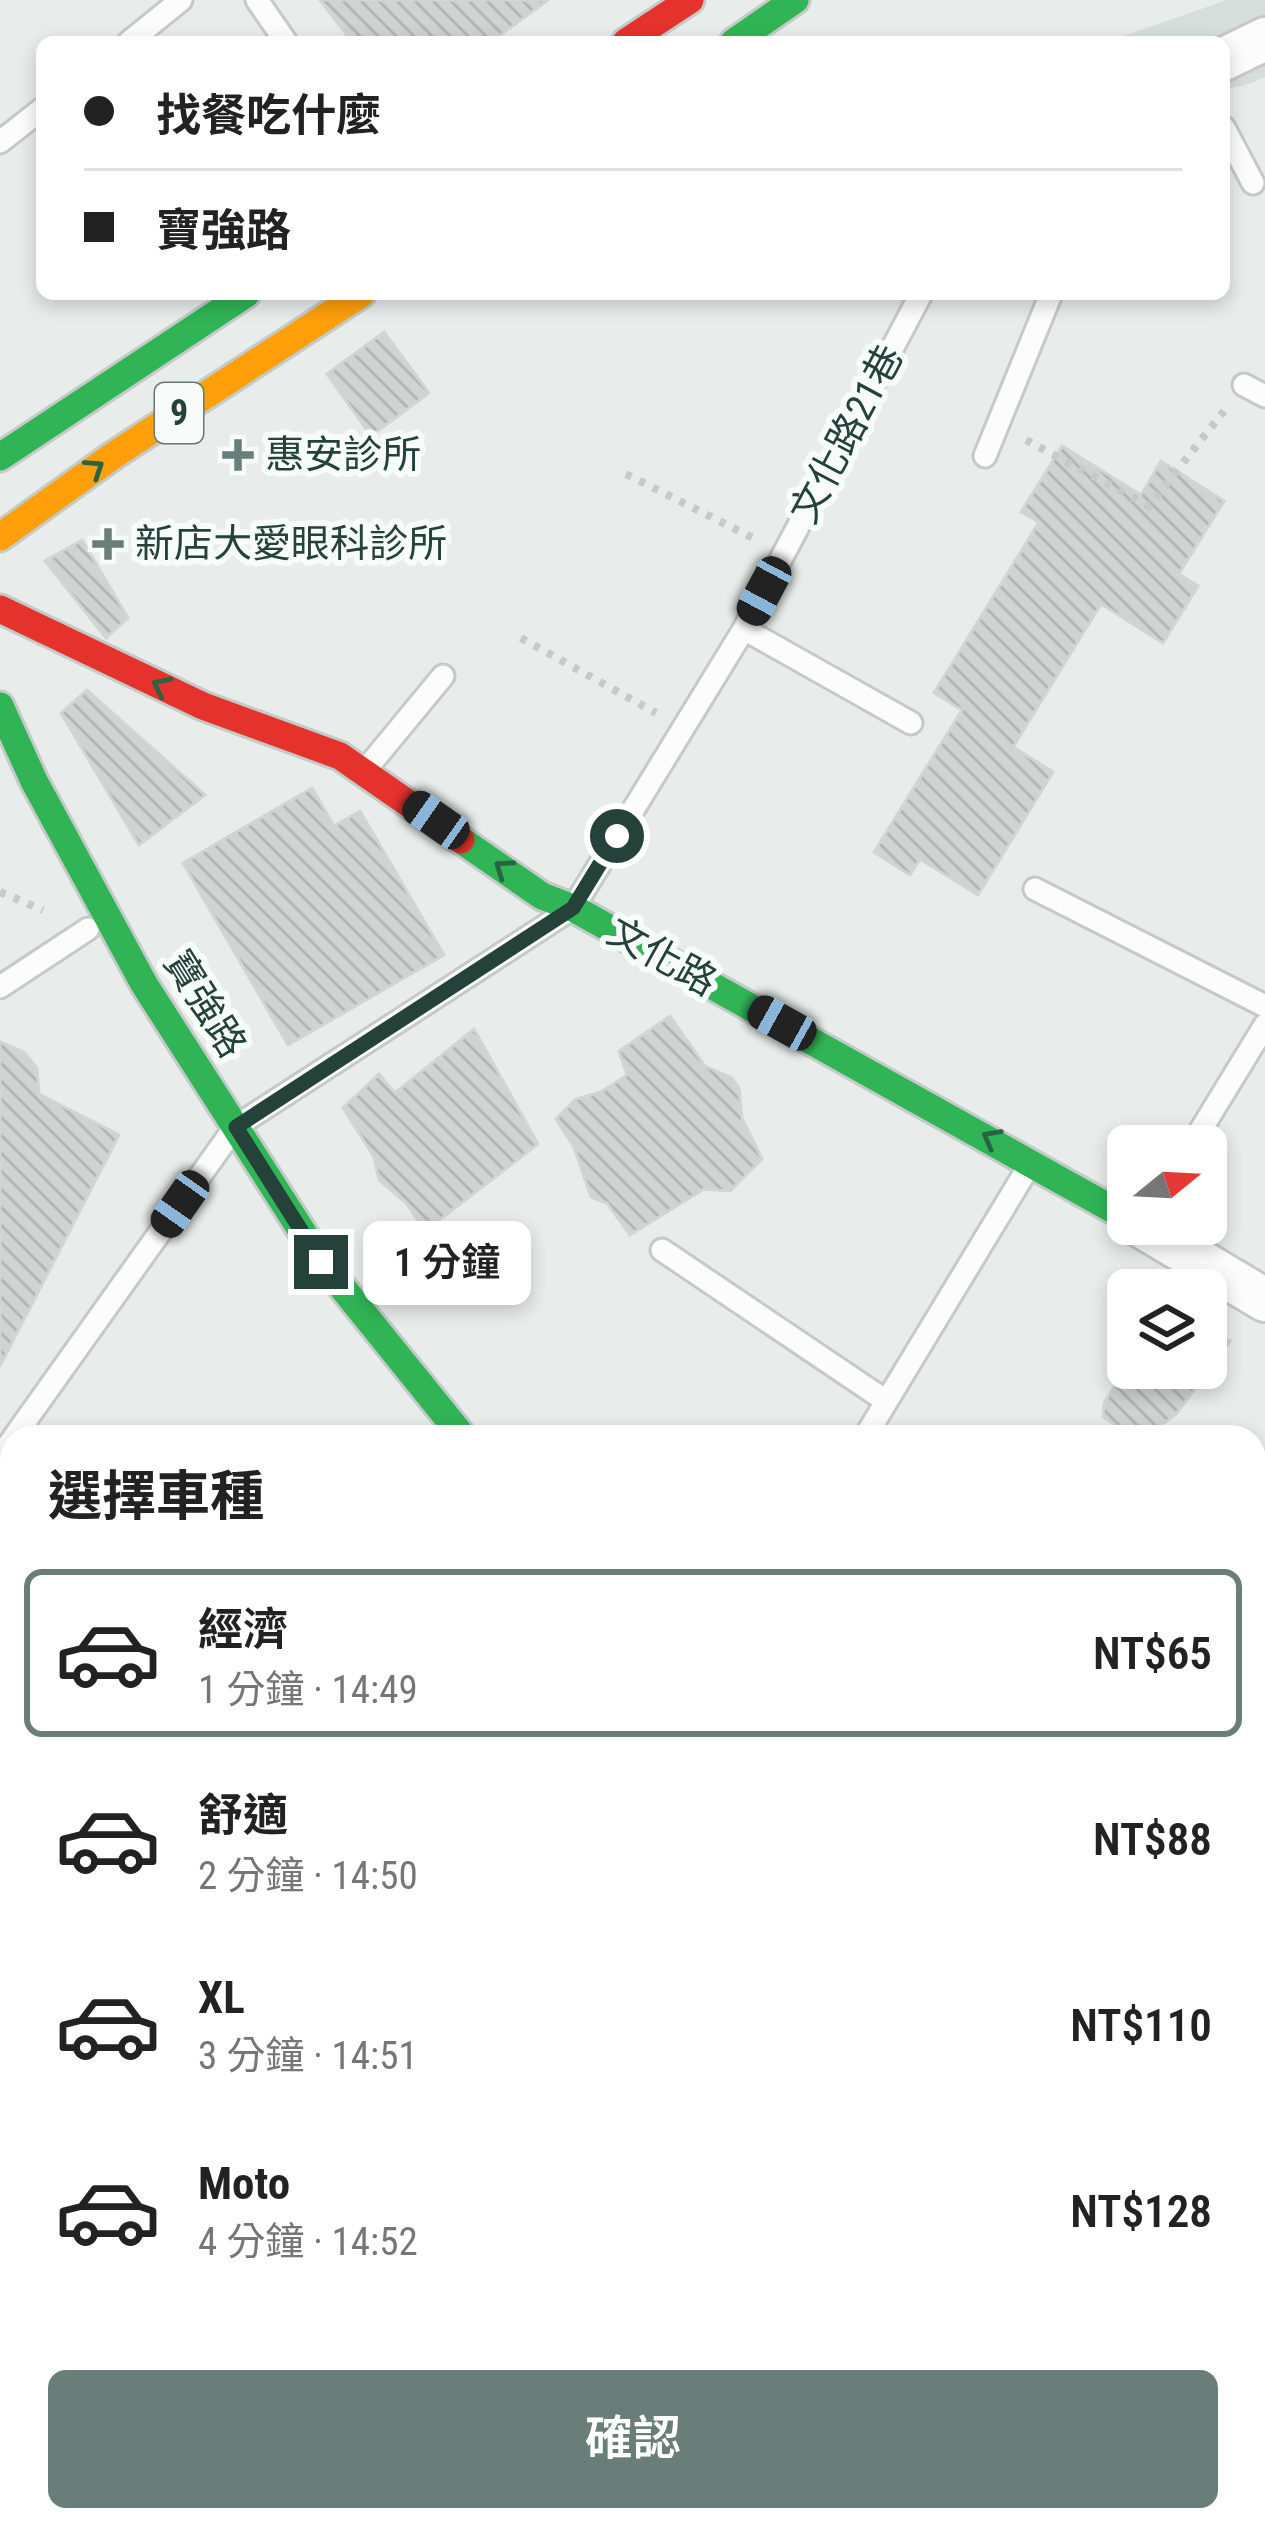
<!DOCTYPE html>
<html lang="zh-TW">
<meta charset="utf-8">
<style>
body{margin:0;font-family:"Roboto Condensed","Noto Sans TC",sans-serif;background:#f6f6f6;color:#222;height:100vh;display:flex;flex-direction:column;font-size:45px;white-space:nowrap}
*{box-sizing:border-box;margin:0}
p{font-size:39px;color:#767676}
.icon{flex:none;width:66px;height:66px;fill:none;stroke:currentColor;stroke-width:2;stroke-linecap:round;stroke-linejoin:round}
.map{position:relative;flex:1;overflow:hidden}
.details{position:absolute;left:0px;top:1425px;width:1266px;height:1107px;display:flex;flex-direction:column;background:#fff;border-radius:36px 36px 0 0;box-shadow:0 6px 18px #0003}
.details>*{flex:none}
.top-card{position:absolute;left:36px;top:36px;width:1194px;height:264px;border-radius:18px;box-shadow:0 6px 18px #0003;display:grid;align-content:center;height:264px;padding:0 48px;background:#fff}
.needle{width:78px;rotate:72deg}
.tools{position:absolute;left:1107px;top:1125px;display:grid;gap:24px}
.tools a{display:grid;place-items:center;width:120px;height:120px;border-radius:18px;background:#fff;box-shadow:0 6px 18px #0003;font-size:60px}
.end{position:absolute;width:54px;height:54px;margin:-27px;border:15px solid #24423a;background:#fff;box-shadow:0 0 0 6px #fff}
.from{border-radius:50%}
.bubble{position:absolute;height:84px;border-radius:18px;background:#fff;box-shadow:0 6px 18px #0003;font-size:39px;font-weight:600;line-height:84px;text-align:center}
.car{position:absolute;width:36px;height:72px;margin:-36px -18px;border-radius:15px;box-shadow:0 0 9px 3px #0007;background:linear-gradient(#222 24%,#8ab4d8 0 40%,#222 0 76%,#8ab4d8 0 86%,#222 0)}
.top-card b{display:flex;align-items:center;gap:42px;height:114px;font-size:45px}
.top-card b+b{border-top:3px solid #e0e0e0}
.top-card i{width:30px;height:30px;background:#222}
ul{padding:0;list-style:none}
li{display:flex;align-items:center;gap:36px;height:168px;margin:0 24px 18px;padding:0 24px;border:6px solid transparent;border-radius:18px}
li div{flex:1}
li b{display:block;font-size:45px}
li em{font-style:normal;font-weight:600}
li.on{border-color:#697e78}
li>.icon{width:108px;height:108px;stroke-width:1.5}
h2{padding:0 48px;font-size:54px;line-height:144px}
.button{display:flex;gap:24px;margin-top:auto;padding:24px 48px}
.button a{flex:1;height:138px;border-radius:18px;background:#697e78;color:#fff;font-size:48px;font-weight:600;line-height:138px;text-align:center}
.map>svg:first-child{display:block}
.built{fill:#d6dedb}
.building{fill:url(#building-back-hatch);stroke:#d1d6d4;stroke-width:3}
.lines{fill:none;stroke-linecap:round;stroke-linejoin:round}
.lane-casing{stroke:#c5cac8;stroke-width:27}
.street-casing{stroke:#c5cac8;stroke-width:48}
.fast-casing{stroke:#c3cbc8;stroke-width:33}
.slow-casing{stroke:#c3cbc8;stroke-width:33}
.jam-casing{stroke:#c3cbc8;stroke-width:33}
.path{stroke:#c3ccca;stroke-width:8;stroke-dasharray:6 9;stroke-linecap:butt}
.lane{stroke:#fcfcfc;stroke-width:21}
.street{stroke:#fcfcfc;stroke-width:42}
.fast{stroke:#30b455;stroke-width:27}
.slow{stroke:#ff9f0a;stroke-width:27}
.jam{stroke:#e5322d;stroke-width:27}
.oneway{stroke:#286442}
.route{stroke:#24423a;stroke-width:15}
.poi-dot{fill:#697e78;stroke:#f7fbf9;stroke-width:4.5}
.labels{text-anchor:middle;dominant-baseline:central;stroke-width:12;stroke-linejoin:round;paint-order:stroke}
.shield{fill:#f7fbf9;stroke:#637a73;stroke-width:3}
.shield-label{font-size:36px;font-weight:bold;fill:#24423a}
.street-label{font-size:39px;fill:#24423a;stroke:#f7fbf9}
.poi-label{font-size:39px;fill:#24423a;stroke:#f7fbf9;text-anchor:start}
</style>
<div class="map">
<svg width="1265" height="2530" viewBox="0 0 1265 2530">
<defs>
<pattern id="building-back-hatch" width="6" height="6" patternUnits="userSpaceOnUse" patternTransform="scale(3)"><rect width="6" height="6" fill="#cfd4d2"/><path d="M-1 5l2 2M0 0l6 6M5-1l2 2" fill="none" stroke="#b2b7b5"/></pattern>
</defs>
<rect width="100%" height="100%" fill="#e8edeb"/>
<path class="built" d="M1227,0H1265V77L1252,83L1224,90V42H1106Z
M0,2041L12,2043V2520H127L119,2530H0Z"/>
<path class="building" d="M320,0H548L491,42H352Z
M384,332L429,393L371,436L327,374Z
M1062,446L1141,495L1161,461L1224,501L1179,574L1198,586L1163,643L1101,604L1013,747L1053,772L978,895L920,859L910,875L874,852L962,710L934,693L1039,522L1021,512Z
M82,540L128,618L106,638L45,561Z
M87,690L205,795L139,845L61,713Z
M312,788L334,826L360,811L444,955L288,1045L183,863Z
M670,1016L705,1066L732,1078L739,1088L742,1118L762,1159L730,1191L704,1189L630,1235L607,1203L591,1197L574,1147L556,1119L576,1099L601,1092L627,1075L619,1051Z
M474,1029L538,1144L425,1231L406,1203L379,1180L374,1157L343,1108L379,1074L395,1093Z
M0,1042L24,1052L37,1068L39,1094L119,1135L0,1366Z
M1206,1327L1230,1341L1177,1413L1147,1437H1134L1103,1417L1104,1403L1128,1366L1206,1368Z
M12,1486V1619L0,1612V1505Z
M1265,1707V1851L1258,1856L1254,1851V1715Z
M0,1775L12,1781V1951H0Z
M0,2121L12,2123V2520H68L60,2530H0Z
M1265,2165V2324L1254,2343V2184Z
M1265,2388V2501L1254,2493V2407Z
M1254,2499L1265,2507V2530H1151L1136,2520H1254Z
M611,2520H822L835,2530H603Z"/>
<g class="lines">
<defs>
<path id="lane" d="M257,0L286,42
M129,42L181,0
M1224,128L1253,183
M0,142L42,109
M1244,385L1265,396
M985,456L1051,294
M744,629L911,723
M367,768L443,676
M1035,889L1265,1006
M0,987L88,929
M1191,1146L1265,1025
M662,1250L886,1401
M14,1437L235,1127L573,908L744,629L921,294
M865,1437L1029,1166
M0,1457L12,1440
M0,1667L12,1676
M1254,2119L1265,2100"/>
<path id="street" d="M1224,59L1265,39
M1138,1224L1265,1300"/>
<path id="fast" d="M734,42L795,0
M0,457L246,294
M0,706L34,781L144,984L321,1261L463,1437
M461,840L542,896L573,908L1128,1218
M1254,1509L1265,1500
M239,2530L246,2520
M372,2530L380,2520"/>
<path id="slow" d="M0,537L114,455L361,294
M1002,2520L1013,2530"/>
<path id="jam" d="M626,42L690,0
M0,609L203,706L340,756L461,840
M1254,1620L1265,1612"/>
</defs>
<use href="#lane" class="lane-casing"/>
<use href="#street" class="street-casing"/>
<use href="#fast" class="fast-casing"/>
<use href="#slow" class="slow-casing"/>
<use href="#jam" class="jam-casing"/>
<path class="path" d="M1026,440L1149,506L1224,411
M626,474L759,541
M521,638L656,713
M0,892L43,910"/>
<use href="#lane" class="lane"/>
<use href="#street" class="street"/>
<use href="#fast" class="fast"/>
<use href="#slow" class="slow"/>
<use href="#jam" class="jam"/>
</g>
<defs><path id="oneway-chevron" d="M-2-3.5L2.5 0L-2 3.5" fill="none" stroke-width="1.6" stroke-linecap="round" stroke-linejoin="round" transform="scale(3)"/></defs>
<g class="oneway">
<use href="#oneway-chevron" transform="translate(95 468) rotate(-34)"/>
<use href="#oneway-chevron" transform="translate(161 686) rotate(-154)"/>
<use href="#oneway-chevron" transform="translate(503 868) rotate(-145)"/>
<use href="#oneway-chevron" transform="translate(991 1138) rotate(-151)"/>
</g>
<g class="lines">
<path class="route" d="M321,1262L236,1127L573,908L617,836"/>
</g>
<g class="poi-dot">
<path d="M232 437h12v12h12v12h-12v12h-12v-12h-12v-12h12z"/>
<path d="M102 526h12v12h12v12h-12v12h-12v-12h-12v-12h12z"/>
</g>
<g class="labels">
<rect class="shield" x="155" y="383" width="48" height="60" rx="9"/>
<g class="shield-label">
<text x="179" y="413">9</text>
</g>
<g class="street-label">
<text transform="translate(847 434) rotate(-62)">文化路21巷</text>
<text transform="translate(662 957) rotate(29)">文化路</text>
<text transform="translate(205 1004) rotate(58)">寶強路</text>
</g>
<g class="poi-label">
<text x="265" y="455">惠安診所</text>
<text x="135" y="544">新店大愛眼科診所</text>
</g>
</g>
</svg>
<div class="tools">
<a><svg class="needle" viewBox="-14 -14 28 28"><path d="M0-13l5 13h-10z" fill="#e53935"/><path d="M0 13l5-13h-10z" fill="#767676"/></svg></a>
<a><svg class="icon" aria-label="layers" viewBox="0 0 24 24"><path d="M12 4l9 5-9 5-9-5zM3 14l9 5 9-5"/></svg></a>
</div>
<i class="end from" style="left:617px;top:836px"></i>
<i class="end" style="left:321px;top:1262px"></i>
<div class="bubble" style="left:363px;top:1221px;width:168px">1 分鐘</div>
<i class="car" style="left:764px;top:591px;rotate:208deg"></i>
<i class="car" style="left:436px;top:820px;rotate:305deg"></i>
<i class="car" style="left:782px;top:1023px;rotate:299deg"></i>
<i class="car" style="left:180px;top:1204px;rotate:215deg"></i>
<div class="top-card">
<b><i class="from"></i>找餐吃什麼</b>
<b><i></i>寶強路</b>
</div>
<section class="details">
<h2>選擇車種</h2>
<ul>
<li class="on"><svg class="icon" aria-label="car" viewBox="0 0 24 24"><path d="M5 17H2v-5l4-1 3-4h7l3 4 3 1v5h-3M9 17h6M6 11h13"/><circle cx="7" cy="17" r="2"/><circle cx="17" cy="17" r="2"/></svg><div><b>經濟</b><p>1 分鐘 · 14:49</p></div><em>NT$65</em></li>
<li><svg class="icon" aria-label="car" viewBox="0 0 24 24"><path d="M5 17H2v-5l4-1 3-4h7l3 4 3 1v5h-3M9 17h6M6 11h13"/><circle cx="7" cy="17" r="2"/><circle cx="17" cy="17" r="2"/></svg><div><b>舒適</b><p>2 分鐘 · 14:50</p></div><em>NT$88</em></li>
<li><svg class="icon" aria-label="car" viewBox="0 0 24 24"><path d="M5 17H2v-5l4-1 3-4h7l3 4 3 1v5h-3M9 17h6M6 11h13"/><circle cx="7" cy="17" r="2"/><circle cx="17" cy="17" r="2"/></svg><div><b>XL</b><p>3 分鐘 · 14:51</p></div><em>NT$110</em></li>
<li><svg class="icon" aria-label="car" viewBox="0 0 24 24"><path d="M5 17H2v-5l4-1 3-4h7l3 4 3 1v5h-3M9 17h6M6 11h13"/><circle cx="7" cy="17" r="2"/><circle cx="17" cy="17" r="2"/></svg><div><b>Moto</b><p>4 分鐘 · 14:52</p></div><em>NT$128</em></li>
</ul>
<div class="button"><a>確認</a></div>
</section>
</div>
